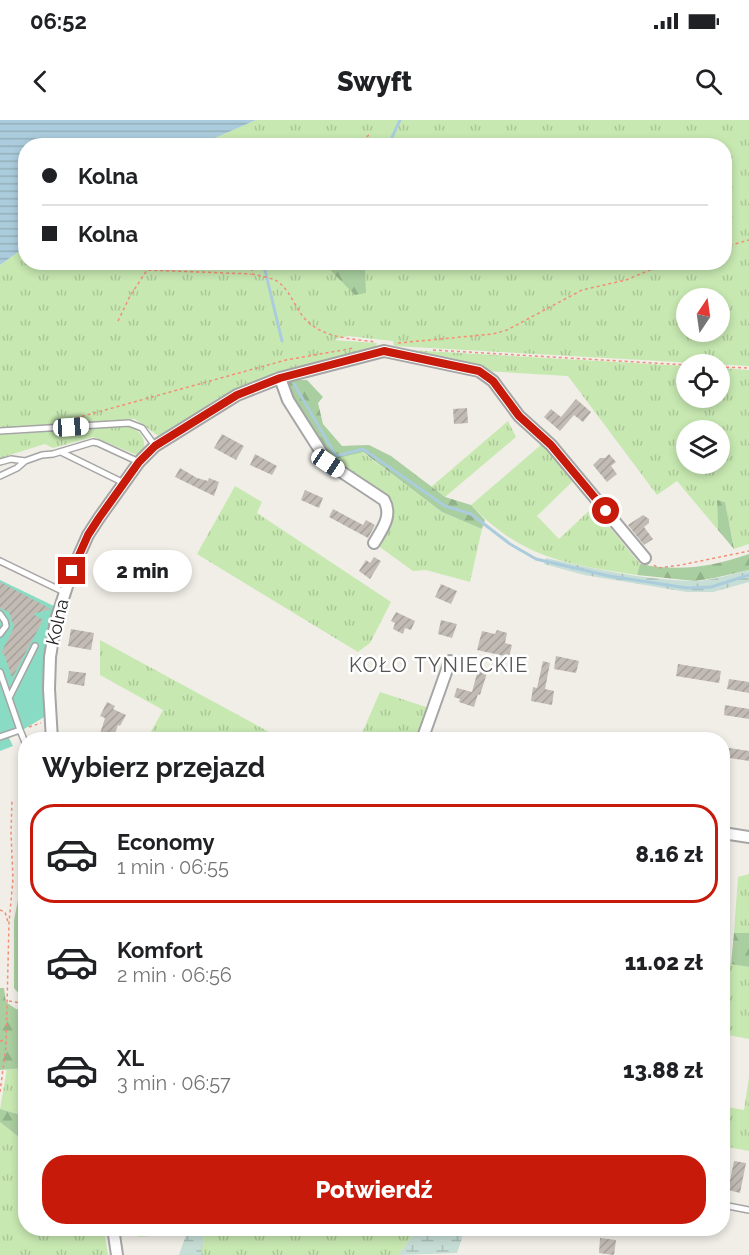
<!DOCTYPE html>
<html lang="pl">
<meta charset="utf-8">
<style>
body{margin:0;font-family:Raleway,sans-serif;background:#f2f2f2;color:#202124;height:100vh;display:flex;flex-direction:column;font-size:22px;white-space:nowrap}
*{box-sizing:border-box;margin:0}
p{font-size:20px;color:#757577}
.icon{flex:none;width:33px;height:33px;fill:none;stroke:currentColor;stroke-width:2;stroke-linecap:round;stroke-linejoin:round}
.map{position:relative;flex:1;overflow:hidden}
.sheet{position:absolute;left:18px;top:612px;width:712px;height:504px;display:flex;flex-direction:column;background:#fff;border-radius:24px;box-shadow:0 3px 9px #0003}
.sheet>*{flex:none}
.top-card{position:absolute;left:18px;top:18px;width:714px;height:132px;border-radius:24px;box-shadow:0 3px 9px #0003;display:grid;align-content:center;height:132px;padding:0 24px;background:#fff}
.needle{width:39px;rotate:13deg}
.tools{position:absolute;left:676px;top:168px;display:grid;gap:12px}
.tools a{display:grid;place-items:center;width:54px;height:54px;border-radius:50%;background:#fff;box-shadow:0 3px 9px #0003;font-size:30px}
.end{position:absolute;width:27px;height:27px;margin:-14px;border:8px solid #c71a0a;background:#fff;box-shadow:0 0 0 3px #fff}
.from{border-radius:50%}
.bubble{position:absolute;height:42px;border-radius:21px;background:#fff;box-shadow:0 3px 9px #0003;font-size:20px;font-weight:800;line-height:42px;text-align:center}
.car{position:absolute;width:18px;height:36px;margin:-18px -9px;border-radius:8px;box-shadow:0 0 4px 2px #0007;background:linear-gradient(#fff 24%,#345 0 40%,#fff 0 76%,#345 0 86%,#fff 0)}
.top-card b{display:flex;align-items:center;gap:21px;height:57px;font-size:22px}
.top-card b+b{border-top:2px solid #e0e0e0}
.top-card i{width:15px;height:15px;background:#202124}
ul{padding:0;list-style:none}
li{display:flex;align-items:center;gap:18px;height:99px;margin:0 12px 9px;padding:0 12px;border:3px solid transparent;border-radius:24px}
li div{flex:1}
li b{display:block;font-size:22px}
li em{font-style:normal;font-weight:800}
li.active{border-color:#c71a0a}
li>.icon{width:54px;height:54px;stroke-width:1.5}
h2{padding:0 24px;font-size:27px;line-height:72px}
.primary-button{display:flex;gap:12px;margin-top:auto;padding:12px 24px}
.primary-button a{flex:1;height:69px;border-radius:24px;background:#c71a0a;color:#fff;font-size:24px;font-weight:800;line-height:69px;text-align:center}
.status{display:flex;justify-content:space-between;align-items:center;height:42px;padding:0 30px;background:#fff;direction:ltr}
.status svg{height:16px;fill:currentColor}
header{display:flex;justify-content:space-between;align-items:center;height:78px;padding:0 24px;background:#fff;font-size:27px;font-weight:800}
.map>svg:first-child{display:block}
.grass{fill:url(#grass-tufts);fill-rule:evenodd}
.forest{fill:url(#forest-firs)}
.wetland{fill:url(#wetland-marsh)}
.pitch{fill:#8adbc3}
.water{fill:url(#water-rules)}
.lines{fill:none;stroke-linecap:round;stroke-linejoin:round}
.stream{stroke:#abccdc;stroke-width:3}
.building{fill:url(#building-hatch)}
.service-casing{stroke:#a5a5a5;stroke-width:8}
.minor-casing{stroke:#a5a5a5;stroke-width:14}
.path{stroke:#f38e76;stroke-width:1.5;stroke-dasharray:3 3;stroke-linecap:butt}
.service{stroke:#fff;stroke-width:5}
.minor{stroke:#fff;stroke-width:10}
.route{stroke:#c71a0a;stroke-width:8}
.labels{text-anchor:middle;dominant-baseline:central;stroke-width:5;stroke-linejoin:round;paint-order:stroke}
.street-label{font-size:18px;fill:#212121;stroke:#fff}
.neighbourhood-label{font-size:20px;letter-spacing:1.5px;fill:#545454;stroke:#fff}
</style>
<div class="status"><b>06:52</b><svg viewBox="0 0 49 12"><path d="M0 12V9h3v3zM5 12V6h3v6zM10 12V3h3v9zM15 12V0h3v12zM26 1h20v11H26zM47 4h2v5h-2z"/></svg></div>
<header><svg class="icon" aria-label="back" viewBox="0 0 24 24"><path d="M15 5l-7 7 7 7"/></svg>Swyft<svg class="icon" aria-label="search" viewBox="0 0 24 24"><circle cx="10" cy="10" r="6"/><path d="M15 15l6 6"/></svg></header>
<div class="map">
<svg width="749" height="1135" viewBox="0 0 749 1135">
<defs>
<pattern id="grass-tufts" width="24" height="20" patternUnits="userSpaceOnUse" patternTransform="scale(1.5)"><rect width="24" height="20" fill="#c7e8b1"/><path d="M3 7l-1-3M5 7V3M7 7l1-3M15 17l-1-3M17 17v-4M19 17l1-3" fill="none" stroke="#abc798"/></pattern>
<pattern id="forest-firs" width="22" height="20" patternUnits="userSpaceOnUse" patternTransform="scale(1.5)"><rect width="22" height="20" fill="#a9ce9f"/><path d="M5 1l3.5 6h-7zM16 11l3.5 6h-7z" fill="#91b189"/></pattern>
<pattern id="wetland-marsh" width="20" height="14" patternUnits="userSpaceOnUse" patternTransform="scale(1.5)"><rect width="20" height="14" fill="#c6ded5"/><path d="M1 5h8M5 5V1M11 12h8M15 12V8" fill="none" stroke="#aabeb7"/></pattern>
<pattern id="water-rules" width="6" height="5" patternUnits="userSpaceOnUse" patternTransform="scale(1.5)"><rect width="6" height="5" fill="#abccdc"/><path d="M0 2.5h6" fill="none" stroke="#93afbc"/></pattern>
<pattern id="building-hatch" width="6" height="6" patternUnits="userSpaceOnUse" patternTransform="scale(1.5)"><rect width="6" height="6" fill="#c1bbb4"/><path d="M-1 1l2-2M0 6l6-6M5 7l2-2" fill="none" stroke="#a6a09a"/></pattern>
</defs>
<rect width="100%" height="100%" fill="#f1eee8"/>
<path class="grass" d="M256,0H749V246L394,226L393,221L348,216L333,220L377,223L375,230L272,256L218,278L161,318L135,299L0,308V145L25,127L26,142L332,143L331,151L366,173L365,143L724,142V26L199,25ZM687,178H720V212H687Z
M391,229L687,246V278H720V248L749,250V424L734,429L725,382L717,380L718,410L677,361L657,375L568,256L485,251ZM687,310H720V344H687Z
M508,301L516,317L445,377L431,367Z
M127,306C141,310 146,318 144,332L137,335L93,317L53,328L45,324L0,338V315Z
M542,324L573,361L537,396L559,419L593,387L640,444L637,455C566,444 523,439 471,385Z
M362,332L442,392L482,409L470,462L426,450L413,451L377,425C386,412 394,400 391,384L331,340Z
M235,366L262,382L257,393L391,482L370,523L358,532L197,434Z
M100,520L282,619H147L163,590L100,555Z
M380,572L429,588L418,619L359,620Z
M749,754V813H734L738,757Z
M723,842L749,847V919L723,914Z
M25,919V996L0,989L7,949L23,948Z
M749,957V1031L723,1026V986L744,990Z
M0,1002L25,1022L26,1108L104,1109L108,1135H0Z
M324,1108L339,1116L345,1109H418L398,1135H201L205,1109Z
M122,1109H188L186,1112L141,1117L123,1113Z"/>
<path class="forest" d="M332,143H365L366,173L355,175L331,151Z
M285,260H307L323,277L318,283L323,304L342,326L369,325L391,336L445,377L471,385L485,400L482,409L442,392L363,332L331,340L292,283Z
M717,380L725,382L734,429L718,410Z
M749,434V450L714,458L695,461L637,455L640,444C678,452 712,447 749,434Z
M25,745V881L14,868V800Z
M734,813H749V847L731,844Z
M0,868H4L6,882L16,889L25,891L23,948L0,950Z
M0,989L25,996V1022L0,1002Z"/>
<path class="wetland" d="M546,438C594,449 645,460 694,461C712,461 731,454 749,450V462L713,472H687L584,455L544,444Z
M188,1109H205L201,1135H179Z
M418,1109V1108L465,1109L457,1133L398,1135Z"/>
<path class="pitch" d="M0,460L56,487L46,596L9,618L13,626L0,631Z"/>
<path class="water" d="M0,0H256L199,25L26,26L25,127L0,145Z"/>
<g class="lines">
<path class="stream" d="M388,26L400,0
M263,142L282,221
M294,264L336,336L363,329L445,386L471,394L510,424L536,439L609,456L687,468L711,467L749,455"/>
</g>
<path class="building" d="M576,279L591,292L583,302L574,295L560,311L544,297L551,289L561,297Z
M467,288L468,303L454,304L453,289Z
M222,314L244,326L236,340L214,328Z
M255,334L277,346L272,355L250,345Z
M609,334L616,342L611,346L617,354L607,362L593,345L600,338H605Z
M180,348L197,358L208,361L209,358L219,362L214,376L175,357Z
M305,370L323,378L319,388L301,380Z
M333,389L363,405L366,400L375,405L368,418L329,397Z
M643,395L649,399V403L644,407L653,419L644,425L628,405Z
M374,437L381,441L370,459L359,451L366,440L370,443Z
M0,462L51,489L33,494L43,500L12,558L4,534L1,533L14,507L9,492L0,488Z
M441,464L457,471L451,484L435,477Z
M396,492L415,501L411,510L405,508L403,514L393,509L395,503L391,501Z
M441,500L457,504L452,518L438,514Z
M71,509L94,513L91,530L68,526Z
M497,510L507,513L505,523L512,525L509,537L477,530L482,511L495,514Z
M556,536L579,541L576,553L554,549Z
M543,541L550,543L545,569L554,571L552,585L531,581L533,567L537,568Z
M678,544L721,551L719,563L676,556Z
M478,550L487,553L480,575L475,573L478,574L474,587L459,582L460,579L454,577L457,568L472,572Z
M69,551L86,553L84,566L67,563Z
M729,559L749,562V573L727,569Z
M107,582L115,586L113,589L126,595L120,606L118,605L113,620H98L105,598L100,596Z
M725,585L749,589V599L724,595Z
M723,627L749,631V641L723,637Z
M734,1041L746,1043L740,1073L728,1070Z
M600,1118L616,1120L614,1135L599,1133Z"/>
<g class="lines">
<defs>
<path id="service" d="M0,311L129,303L142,308L155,326
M61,332L124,363
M0,342L11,339L25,341
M0,356L17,348L25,341L42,335L53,334L93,322L98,323L139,342
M0,441L64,472
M0,494L5,501L6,506L0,514
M0,552L20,610
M9,578L35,526
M0,617L20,610L26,625
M723,1085L749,1090"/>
<path id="minor" d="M280,258L288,280L328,343L384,380C393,396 382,409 374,423
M52,620L49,569L50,537L56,500L72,451L88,415L99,398L139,342L155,326L237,275L280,258L384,231L479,251L493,261L519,296L551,325L645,438
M422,620L450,541
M723,713L749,717
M113,1108L117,1135"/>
</defs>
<use href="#service" class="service-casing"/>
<use href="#minor" class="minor-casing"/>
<path class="path" d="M351,26L371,14
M724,127L749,120
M73,142L146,149
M251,142L252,154C259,156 268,157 275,160C290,168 295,189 306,200C323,218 353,219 376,222
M118,201L130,176L147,150L251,154
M398,223L493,214L507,210L582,170L626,160L669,142
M433,230L687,245
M720,247L749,248
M76,298L286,240L354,228
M654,445L658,448L681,445L749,431
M29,607L41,603
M0,790L5,792L8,802
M9,881L26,884
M0,921L6,920
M0,972L6,926L9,803L13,759L11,713L12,679"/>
<use href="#service" class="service"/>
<use href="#minor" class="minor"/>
</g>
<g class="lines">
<path class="route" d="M72,451L88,415L99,398L139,342L155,326L237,275L280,258L384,231L479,251L493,261L519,296L551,325L606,391"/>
</g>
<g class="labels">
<g class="street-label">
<text transform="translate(57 502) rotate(-77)">Kolna</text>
</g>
<g class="neighbourhood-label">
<text x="439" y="545">KOŁO TYNIECKIE</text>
</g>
</g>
</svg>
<div class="tools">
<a><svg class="needle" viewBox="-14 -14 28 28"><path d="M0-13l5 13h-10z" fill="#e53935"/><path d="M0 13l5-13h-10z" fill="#757577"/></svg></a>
<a><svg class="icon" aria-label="locate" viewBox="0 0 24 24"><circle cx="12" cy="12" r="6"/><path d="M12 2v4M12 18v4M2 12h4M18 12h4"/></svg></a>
<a><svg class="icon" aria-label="layers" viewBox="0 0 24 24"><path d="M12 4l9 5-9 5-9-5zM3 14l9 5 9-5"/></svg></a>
</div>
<i class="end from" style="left:606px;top:391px"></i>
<i class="end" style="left:72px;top:451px"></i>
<div class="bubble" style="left:93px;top:430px;width:99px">2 min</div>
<i class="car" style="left:71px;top:307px;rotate:86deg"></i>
<i class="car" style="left:328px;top:343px;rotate:124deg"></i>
<div class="top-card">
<b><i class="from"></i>Kolna</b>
<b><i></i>Kolna</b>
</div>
<section class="sheet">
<h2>Wybierz przejazd</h2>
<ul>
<li class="active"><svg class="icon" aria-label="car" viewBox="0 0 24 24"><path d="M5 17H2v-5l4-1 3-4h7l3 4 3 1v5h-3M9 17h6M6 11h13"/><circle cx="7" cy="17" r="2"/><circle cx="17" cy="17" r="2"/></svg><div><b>Economy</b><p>1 min · 06:55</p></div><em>8.16 zł</em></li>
<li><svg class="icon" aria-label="car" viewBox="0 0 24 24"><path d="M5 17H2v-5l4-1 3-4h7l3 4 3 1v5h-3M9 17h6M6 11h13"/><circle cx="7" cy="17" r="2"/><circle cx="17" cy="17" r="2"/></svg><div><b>Komfort</b><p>2 min · 06:56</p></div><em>11.02 zł</em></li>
<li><svg class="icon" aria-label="car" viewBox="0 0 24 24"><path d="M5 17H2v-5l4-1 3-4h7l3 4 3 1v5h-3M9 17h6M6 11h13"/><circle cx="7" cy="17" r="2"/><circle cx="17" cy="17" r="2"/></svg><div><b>XL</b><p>3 min · 06:57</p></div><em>13.88 zł</em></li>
</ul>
<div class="primary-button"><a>Potwierdź</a></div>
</section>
</div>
